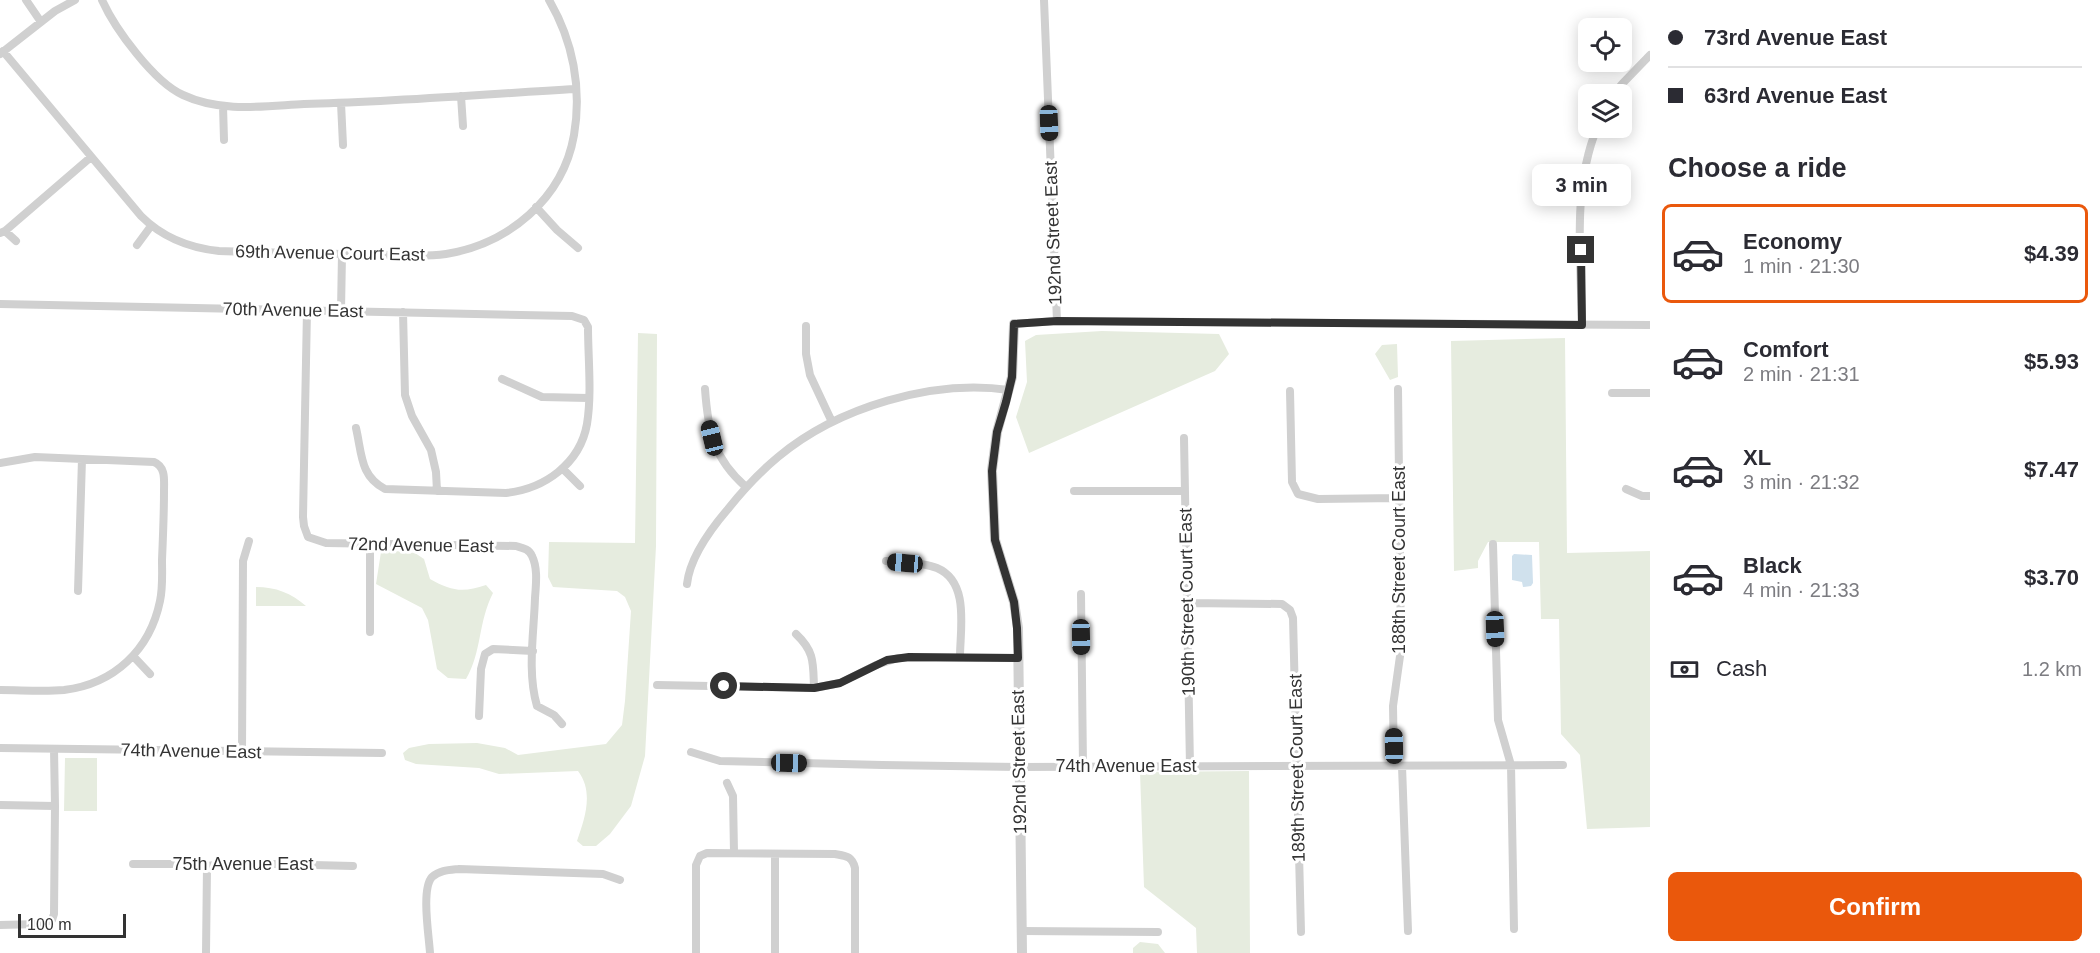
<!DOCTYPE html>
<meta charset="utf-8">
<style>
body{margin:0;font-family:Arial,sans-serif;background:#f7f7f7;color:#2b2b33;height:100vh;display:flex;flex-direction:column;font-size:22px;white-space:nowrap}
*{box-sizing:border-box;margin:0}
p{font-size:20px;color:#7c7c81}
.icon{flex:none;width:33px;height:33px;fill:none;stroke:currentColor;stroke-width:2;stroke-linecap:round;stroke-linejoin:round}
.map{position:relative;flex:1;overflow:hidden}
.drawer{display:flex;flex-direction:column;background:#fff;width:450px}
.drawer>*{flex:none}
.top-card{display:grid;align-content:center;height:132px;padding:0 18px;background:#fff}
.buttons{position:absolute;left:1578px;top:18px;display:grid;gap:12px}
.buttons a{display:grid;place-items:center;width:54px;height:54px;border-radius:9px;background:#fff;box-shadow:0 3px 15px #0003;font-size:30px}
.scale{position:absolute;left:18px;bottom:15px;width:108px;box-sizing:border-box;padding-left:6px;border:3px solid #333;border-top:0;font-size:16px;line-height:21px;white-space:nowrap;color:#333;-webkit-text-stroke:4px #fff;paint-order:stroke}
.end{position:absolute;width:27px;height:27px;margin:-14px;border:8px solid #333;background:#fff;box-shadow:0 0 0 3px #fff}
.from{border-radius:50%}
.bubble{position:absolute;height:42px;border-radius:9px;background:#fff;box-shadow:0 3px 15px #0003;font-size:20px;font-weight:700;line-height:42px;text-align:center}
.car{position:absolute;width:18px;height:36px;margin:-18px -9px;border-radius:8px;box-shadow:0 0 4px 2px #0007;background:linear-gradient(#222 24%,#8ab4d8 0 40%,#222 0 76%,#8ab4d8 0 86%,#222 0)}
.top-card b{display:flex;align-items:center;gap:21px;height:57px;font-size:22px}
.top-card b+b{border-top:2px solid #e1e1e2}
.top-card i{width:15px;height:15px;background:#2b2b33}
ul{padding:0;list-style:none}
li{display:flex;align-items:center;gap:18px;height:99px;margin:0 12px 9px;padding:0 6px;border:3px solid transparent;border-radius:9px}
li div{flex:1}
li b{display:block;font-size:22px}
li em{font-style:normal;font-weight:700}
li.current{border-color:#ea580c}
li>.icon{width:54px;height:54px;stroke-width:1.5}
h2{padding:0 18px;font-size:27px;line-height:72px}
.pay{display:flex;align-items:center;gap:15px;height:66px;padding:0 18px;font-size:22px}
.pay p{margin-inline-start:auto}
.button{display:flex;gap:12px;margin-top:auto;padding:12px 18px}
.button a{flex:1;height:69px;border-radius:9px;background:#ea580c;color:#fff;font-size:24px;font-weight:700;line-height:69px;text-align:center}
main{display:flex;flex:1;min-height:0}
.map>svg:first-child{display:block}
.green{fill:#e6ecdf}
.water{fill:#d0e1ed}
.lines{fill:none;stroke-linecap:round;stroke-linejoin:round}
.minor{stroke:#d0d0d0;stroke-width:8}
.tertiary{stroke:#d0d0d0;stroke-width:10}
.route{stroke:#333;stroke-width:8}
.labels{text-anchor:middle;dominant-baseline:central;stroke-width:6;stroke-linejoin:round;paint-order:stroke}
.street-label{font-size:18px;fill:#333;stroke:#fff}
</style>
<main>
<div class="map">
<svg width="1650" height="953" viewBox="0 0 1650 953">
<rect width="100%" height="100%" fill="#fff"/>
<path class="green" d="M1102,331L1219,334L1229,354L1215,371L1029,453L1016,417L1027,382L1025,341L1036,335Z
M638,333L657,334L656,546L645,756L631,806L610,834L596,846H583L577,841C585,818 594,792 578,771L499,774L479,768L416,764L405,760L403,753L409,748L429,744L477,743L505,748L518,755L606,744L622,725L625,701L631,611L625,597L617,591L553,587L548,577L549,542L635,543Z
M1565,338L1567,553L1650,551V827L1587,829L1580,755L1561,734L1559,619H1541L1539,542H1488L1478,561V568L1454,571L1451,341Z
M1397,344L1398,377L1390,380L1375,354L1382,345Z
M385,550L415,553L424,559L430,579C451,591 463,593 486,585L493,593C478,622 482,652 466,679L448,678L437,669L428,620L422,608L376,584L381,552Z
M256,587C276,587 291,593 306,606H256Z
M65,758H97V811H64Z
M1249,771L1250,953H1197L1196,928L1144,887L1140,772Z
M1140,942L1158,944L1165,953H1133V948Z"/>
<path class="water" d="M1514,554L1532,555L1533,583L1531,586L1523,587L1522,582L1512,580V556Z"/>
<g class="lines">
<path class="minor" d="M26,0L41,22
M102,0C115,29 154,82 183,95C221,113 265,106 304,104C395,102 486,94 576,89
M1044,0L1057,321
M3,51L141,216C162,237 190,248 219,251C266,252 313,254 360,254C388,254 418,258 446,254C508,244 563,199 574,135C582,88 573,41 549,0
M0,54L55,11L75,0
M1614,94L1622,84L1650,55
M461,96L463,126
M341,103L343,145
M223,106L224,140
M536,207L557,230L578,248
M5,231L16,241
M0,233L5,231L91,157
M137,245L151,226
M0,304L572,316L584,320L588,327C588,358 592,393 587,424C580,464 544,489 506,493L385,489C360,476 362,454 356,428
M307,310L303,517L304,526L308,537L326,543L516,546C523,548 529,549 532,556C538,568 536,584 535,598C534,632 527,672 537,706L554,715L562,724
M341,311L342,254
M403,312L405,395L412,416L431,450L436,472L437,491
M1014,324L1057,321L1650,325
M1582,325C1581,261 1572,188 1597,128
M806,326V354L810,375L832,422
M502,379L542,397L588,398
M705,389C708,431 713,458 746,487
M1290,391L1292,482L1298,494L1318,499L1398,498
M1612,393H1650
M1184,438L1190,766
M0,463L35,457L154,462C166,467 164,480 164,491C164,514 163,537 162,560C162,573 163,587 160,601C150,650 114,684 64,690C43,692 21,690 0,690
M563,469L580,486
M1626,489L1642,496H1650
M1074,491H1184
M370,544V632
M1493,544L1498,720L1511,765L1514,929
M886,561C902,563 922,562 937,568C970,582 960,629 960,657
M687,584C690,557 710,530 728,509C743,490 760,472 778,457C838,407 933,379 1009,390
M78,591L82,459
M1081,594L1083,766
M1188,603L1282,604L1290,610L1293,618L1301,932
M796,634C815,652 813,663 814,688
M134,657L150,674
M657,685L814,688L840,683L876,665L898,658H1018
M479,716L481,669L485,654L493,649L533,651
M0,748L382,753
M242,751L243,561L249,541
M691,752L720,761L882,765L1019,767L1563,765
M1394,765L1393,706L1401,649L1398,389
M1402,766L1408,931
M727,783L733,796L734,853
M0,805L55,806
M775,854V953
M133,864H193L207,866L232,863L353,866
M0,925L39,924L52,920L54,914L55,806L54,749
M1022,931L1158,932
M206,953L207,866
M430,953C429,936 421,889 432,877C440,870 449,870 459,869L603,874L620,880
M696,953V865L700,856L707,853L835,854C846,856 852,856 855,868V953"/>
<path class="tertiary" d="M1014,324L1012,377L997,432L992,470L995,540L1014,602L1018,628L1022,953"/>
</g>
<g class="lines">
<path class="route" d="M724,686L814,688L840,683L887,660L909,657L1018,658L1017,628L1014,602L995,540L992,471L997,432L1006,402L1012,377L1014,324L1057,321L1582,325L1581,250"/>
</g>
<g class="labels">
<g class="street-label">
<text transform="translate(1053 233) rotate(-92)">192nd Street East</text>
<text transform="translate(330 253) rotate(1)">69th Avenue Court East</text>
<text transform="translate(293 310) rotate(1)">70th Avenue East</text>
<text transform="translate(421 545) rotate(1)">72nd Avenue East</text>
<text transform="translate(1399 560) rotate(-90)">188th Street Court East</text>
<text transform="translate(1187 602) rotate(-91)">190th Street Court East</text>
<text transform="translate(191 751) rotate(1)">74th Avenue East</text>
<text transform="translate(1019 762) rotate(-91)">192nd Street East</text>
<text x="1126" y="766">74th Avenue East</text>
<text transform="translate(1297 768) rotate(-91)">189th Street Court East</text>
<text x="243" y="864">75th Avenue East</text>
</g>
</g>
</svg>
<div class="buttons">
<a><svg class="icon" aria-label="locate" viewBox="0 0 24 24"><circle cx="12" cy="12" r="6"/><path d="M12 2v4M12 18v4M2 12h4M18 12h4"/></svg></a>
<a><svg class="icon" aria-label="layers" viewBox="0 0 24 24"><path d="M12 4l9 5-9 5-9-5zM3 14l9 5 9-5"/></svg></a>
</div>
<div class="scale">100 m</div>
<i class="end from" style="left:724px;top:686px"></i>
<i class="end" style="left:1581px;top:250px"></i>
<div class="bubble" style="left:1532px;top:164px;width:99px">3 min</div>
<i class="car" style="left:1049px;top:123px;rotate:178deg"></i>
<i class="car" style="left:712px;top:438px;rotate:346deg"></i>
<i class="car" style="left:905px;top:563px;rotate:275deg"></i>
<i class="car" style="left:1495px;top:629px;rotate:178deg"></i>
<i class="car" style="left:1081px;top:637px;rotate:179deg"></i>
<i class="car" style="left:1394px;top:746px;rotate:359deg"></i>
<i class="car" style="left:789px;top:763px;rotate:91deg"></i>
</div>
<section class="drawer">
<div class="top-card">
<b><i class="from"></i>73rd Avenue East</b>
<b><i></i>63rd Avenue East</b>
</div>
<h2>Choose a ride</h2>
<ul>
<li class="current"><svg class="icon" aria-label="car" viewBox="0 0 24 24"><path d="M5 17H2v-5l4-1 3-4h7l3 4 3 1v5h-3M9 17h6M6 11h13"/><circle cx="7" cy="17" r="2"/><circle cx="17" cy="17" r="2"/></svg><div><b>Economy</b><p>1 min · 21:30</p></div><em>$4.39</em></li>
<li><svg class="icon" aria-label="car" viewBox="0 0 24 24"><path d="M5 17H2v-5l4-1 3-4h7l3 4 3 1v5h-3M9 17h6M6 11h13"/><circle cx="7" cy="17" r="2"/><circle cx="17" cy="17" r="2"/></svg><div><b>Comfort</b><p>2 min · 21:31</p></div><em>$5.93</em></li>
<li><svg class="icon" aria-label="car" viewBox="0 0 24 24"><path d="M5 17H2v-5l4-1 3-4h7l3 4 3 1v5h-3M9 17h6M6 11h13"/><circle cx="7" cy="17" r="2"/><circle cx="17" cy="17" r="2"/></svg><div><b>XL</b><p>3 min · 21:32</p></div><em>$7.47</em></li>
<li><svg class="icon" aria-label="car" viewBox="0 0 24 24"><path d="M5 17H2v-5l4-1 3-4h7l3 4 3 1v5h-3M9 17h6M6 11h13"/><circle cx="7" cy="17" r="2"/><circle cx="17" cy="17" r="2"/></svg><div><b>Black</b><p>4 min · 21:33</p></div><em>$3.70</em></li>
</ul>
<div class="pay"><svg class="icon" aria-label="cash" viewBox="0 0 24 24"><path d="M3 7h18v10H3z"/><circle cx="12" cy="12" r="2"/></svg>Cash<p>1.2 km</p></div>
<div class="button"><a>Confirm</a></div>
</section>
</main>
